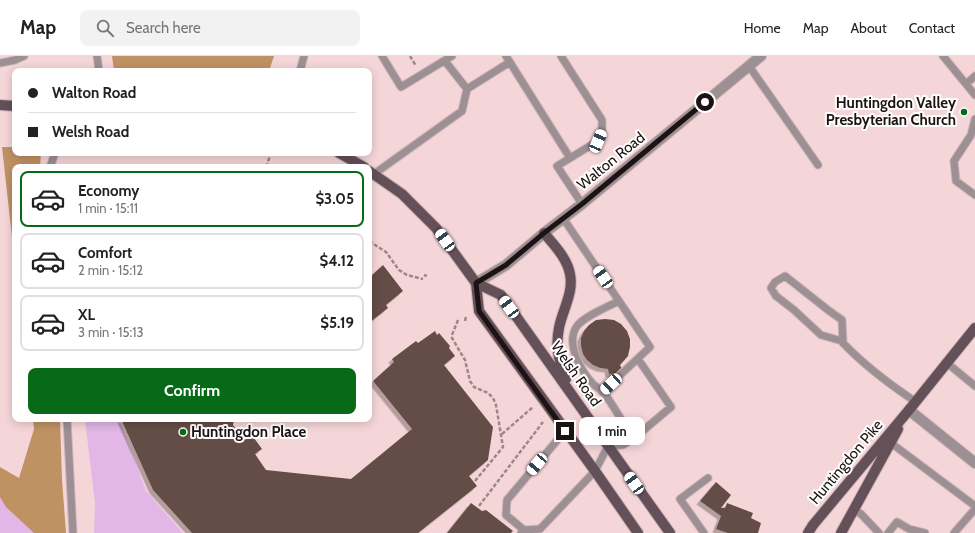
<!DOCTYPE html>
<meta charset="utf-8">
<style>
body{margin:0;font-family:Cabin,sans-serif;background:#f2f2f2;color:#222;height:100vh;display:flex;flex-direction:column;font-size:15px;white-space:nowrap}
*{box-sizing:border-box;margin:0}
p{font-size:13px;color:#767676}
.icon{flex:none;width:22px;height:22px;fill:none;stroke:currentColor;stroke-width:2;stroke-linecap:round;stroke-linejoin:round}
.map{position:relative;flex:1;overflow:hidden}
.side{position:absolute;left:12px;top:108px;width:360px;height:258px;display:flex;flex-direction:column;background:#fff;border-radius:8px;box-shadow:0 2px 10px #0003}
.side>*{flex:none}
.banner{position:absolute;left:12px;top:12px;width:360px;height:88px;border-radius:8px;box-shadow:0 2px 10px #0003;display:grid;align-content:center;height:88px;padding:0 16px;background:#fff}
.end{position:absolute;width:18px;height:18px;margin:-9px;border:5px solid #1d1314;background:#fff;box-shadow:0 0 0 2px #fff}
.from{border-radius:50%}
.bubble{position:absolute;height:28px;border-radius:8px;background:#fff;box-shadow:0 2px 10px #0003;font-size:13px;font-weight:700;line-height:28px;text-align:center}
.car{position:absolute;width:12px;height:24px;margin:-12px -6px;border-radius:5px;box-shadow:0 0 3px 1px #0007;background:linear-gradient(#fff 24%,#345 0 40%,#fff 0 76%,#345 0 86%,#fff 0)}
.banner b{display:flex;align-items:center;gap:14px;height:38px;font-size:15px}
.banner b+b{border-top:1px solid #e0e0e0}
.banner i{width:10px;height:10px;background:#222}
ul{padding:7px 0 0;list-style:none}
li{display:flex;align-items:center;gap:12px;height:56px;margin:0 8px 6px;padding:0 8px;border:2px solid #e0e0e0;border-radius:8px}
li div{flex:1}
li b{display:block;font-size:15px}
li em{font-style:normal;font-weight:700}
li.current{border-color:#076a16}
li>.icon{width:36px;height:36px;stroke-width:1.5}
.primary-button{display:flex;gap:8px;margin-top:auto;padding:8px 16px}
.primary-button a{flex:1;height:46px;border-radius:8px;background:#076a16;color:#fff;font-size:16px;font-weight:700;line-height:46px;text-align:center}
header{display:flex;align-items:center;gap:24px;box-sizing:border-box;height:56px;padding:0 20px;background:#fff;border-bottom:1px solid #e0e0e0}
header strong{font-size:19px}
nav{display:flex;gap:22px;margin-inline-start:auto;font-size:14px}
.search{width:280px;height:36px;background:#f2f2f2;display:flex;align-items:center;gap:10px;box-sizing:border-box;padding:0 14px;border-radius:8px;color:#767676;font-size:15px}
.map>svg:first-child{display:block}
.forest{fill:#bf9264}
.water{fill:#e2b6e7}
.building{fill:#654e46;filter:url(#shadow)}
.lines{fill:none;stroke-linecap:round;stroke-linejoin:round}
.service-casing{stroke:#ceb3b5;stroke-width:9}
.minor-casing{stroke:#ceb3b5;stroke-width:12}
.primary-casing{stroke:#ceb3b5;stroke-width:12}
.path{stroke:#9e8789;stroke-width:2.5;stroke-dasharray:4 2;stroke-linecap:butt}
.service{stroke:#9c9095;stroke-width:7}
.minor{stroke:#9c9095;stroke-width:10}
.primary{stroke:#645059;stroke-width:10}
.route{stroke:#1d1314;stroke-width:5}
.poi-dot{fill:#076a16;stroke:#fff;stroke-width:1.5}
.labels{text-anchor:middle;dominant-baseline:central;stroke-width:4;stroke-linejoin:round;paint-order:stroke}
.poi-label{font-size:15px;font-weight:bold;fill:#1d1314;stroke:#fff;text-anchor:end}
.street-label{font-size:15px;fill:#1d1314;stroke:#fff}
</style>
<header>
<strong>Map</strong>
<div class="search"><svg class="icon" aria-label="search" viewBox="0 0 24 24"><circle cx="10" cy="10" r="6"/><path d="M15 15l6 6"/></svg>Search here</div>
<nav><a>Home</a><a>Map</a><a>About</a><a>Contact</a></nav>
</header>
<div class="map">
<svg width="975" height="477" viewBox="0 0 975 477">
<defs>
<filter id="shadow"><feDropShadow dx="-3.5" dy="3.5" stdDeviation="0" flood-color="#0004"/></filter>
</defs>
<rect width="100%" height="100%" fill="#f5d6d8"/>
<path class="forest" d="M112,0H274L269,15H114Z
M2,91H15V97H41L40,111H15V208Z
M33,363H60L62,424L66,477H0V411L19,422L34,373Z"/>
<path class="water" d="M85,363H119L146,435L183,477H94L95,448Z
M0,441L6,451L34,477H0Z"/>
<path class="building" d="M383,209L403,235L386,249L388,252L369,267V216L372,219Z
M605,263L614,264L621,268L627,275L630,283V291L628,300L620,309L622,313L616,317L609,318L608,313L600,312L593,309L587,304L583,298L581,290V282L584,275L589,269L596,264Z
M435,275L437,279L439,277L450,290L449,292L455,300L444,309L493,371L488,404L469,420L477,430L418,477H192L153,434L121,363H234L233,369L245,384L251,378L262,393L255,398L266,414L351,423L412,373L373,325L394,306L392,303L416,285L418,287Z
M716,426L731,439L721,452H725L727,447L753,457L751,462L761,467L758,477H728L716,473L721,460L700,445Z
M471,447L482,455L486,454L513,475L511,477H447Z"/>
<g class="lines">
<defs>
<path id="service" d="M97,0L99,15
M382,0L401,31L452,0
M506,0L570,102
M561,0L602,64V75L598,85L557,110L582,148
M943,0L975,39
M0,7L15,4L24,0
M749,10L818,109
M300,15L304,0
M966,28L975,20
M467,33L510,6
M975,63L971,79L954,105L956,125L975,139
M50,111L55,97
M374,118L462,55L467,33L445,5
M563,162L650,291L602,336
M619,245C607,251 585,260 577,270C565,287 581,315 593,328C596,331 600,333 603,336C613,348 624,369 633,383
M843,287L842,264L828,254L785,220L775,226L771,232L776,240L794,254L821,279L842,285L843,287C865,310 889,328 916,346
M947,307L975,330
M67,363L73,477
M891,387L975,450
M855,454L861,458L879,477
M524,474L506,459L507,444L565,375
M521,477L524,474L540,473L595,415L608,390L623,389L633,383L671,351L638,303
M704,477L680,443L708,422
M888,477L897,466L909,473L925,477
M954,477L975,453"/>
<path id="minor" d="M476,227L506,209L544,177L582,148L761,0
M909,354L975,407"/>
<path id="primary" d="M0,49L15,50
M339,97L364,111
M369,115L402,138L436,172L476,227L501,239L670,477
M544,177C554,189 567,202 570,218C574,237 562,255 559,272C555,292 559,305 566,323
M476,227L479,255L595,415L638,477
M808,477L813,469L909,354L975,272
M841,477L898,373"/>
</defs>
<use href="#service" class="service-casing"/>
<use href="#minor" class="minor-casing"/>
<use href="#primary" class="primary-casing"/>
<path class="path" d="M410,0L416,10
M266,111L271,97
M369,185L386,196L399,214L407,219L423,223
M424,219L427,220
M458,264L452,279V282L465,304L470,325L474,331L488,337L493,342L496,349L503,391L475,425
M465,265L466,260
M502,378L533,351
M479,450L543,366"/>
<use href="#service" class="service"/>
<use href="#minor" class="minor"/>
<use href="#primary" class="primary"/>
</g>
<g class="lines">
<path class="route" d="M565,375L479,255L476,227L506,209L544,177L582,148L705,46"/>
</g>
<g class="poi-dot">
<circle cx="964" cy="56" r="4"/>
<circle cx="183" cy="376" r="4"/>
</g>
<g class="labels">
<g class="poi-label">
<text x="956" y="47">Huntingdon Valley<tspan x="956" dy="17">Presbyterian Church</tspan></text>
<text x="191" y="376" text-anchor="start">Huntingdon Place</text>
</g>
<g class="street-label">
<text transform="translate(611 105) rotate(-39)">Walton Road</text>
<text transform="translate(576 318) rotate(55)">Welsh Road</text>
<text transform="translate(846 406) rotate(-50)">Huntingdon Pike</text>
</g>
</g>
</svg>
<i class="end from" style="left:705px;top:46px"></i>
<i class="end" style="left:565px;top:375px"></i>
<div class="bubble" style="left:579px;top:361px;width:66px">1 min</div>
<i class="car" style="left:598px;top:85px;rotate:23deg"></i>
<i class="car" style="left:445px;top:184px;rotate:325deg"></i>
<i class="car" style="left:603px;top:221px;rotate:326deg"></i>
<i class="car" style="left:509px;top:251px;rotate:324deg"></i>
<i class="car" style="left:611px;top:328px;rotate:227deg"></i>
<i class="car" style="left:537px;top:408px;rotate:220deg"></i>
<i class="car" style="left:634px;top:427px;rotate:325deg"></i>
<div class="banner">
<b><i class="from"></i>Walton Road</b>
<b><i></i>Welsh Road</b>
</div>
<section class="side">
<ul>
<li class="current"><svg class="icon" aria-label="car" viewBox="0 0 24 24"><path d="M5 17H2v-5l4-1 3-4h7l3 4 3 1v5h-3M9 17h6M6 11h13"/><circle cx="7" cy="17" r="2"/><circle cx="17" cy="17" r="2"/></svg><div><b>Economy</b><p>1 min · 15:11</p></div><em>$3.05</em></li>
<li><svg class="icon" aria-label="car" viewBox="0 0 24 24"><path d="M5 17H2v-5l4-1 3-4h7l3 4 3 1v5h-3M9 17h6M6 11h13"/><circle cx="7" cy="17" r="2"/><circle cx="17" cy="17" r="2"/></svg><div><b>Comfort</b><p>2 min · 15:12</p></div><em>$4.12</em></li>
<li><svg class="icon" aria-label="car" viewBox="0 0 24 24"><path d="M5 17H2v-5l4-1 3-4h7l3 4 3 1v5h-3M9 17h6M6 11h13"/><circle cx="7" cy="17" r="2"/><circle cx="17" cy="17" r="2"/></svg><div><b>XL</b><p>3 min · 15:13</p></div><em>$5.19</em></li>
</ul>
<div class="primary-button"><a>Confirm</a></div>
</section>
</div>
